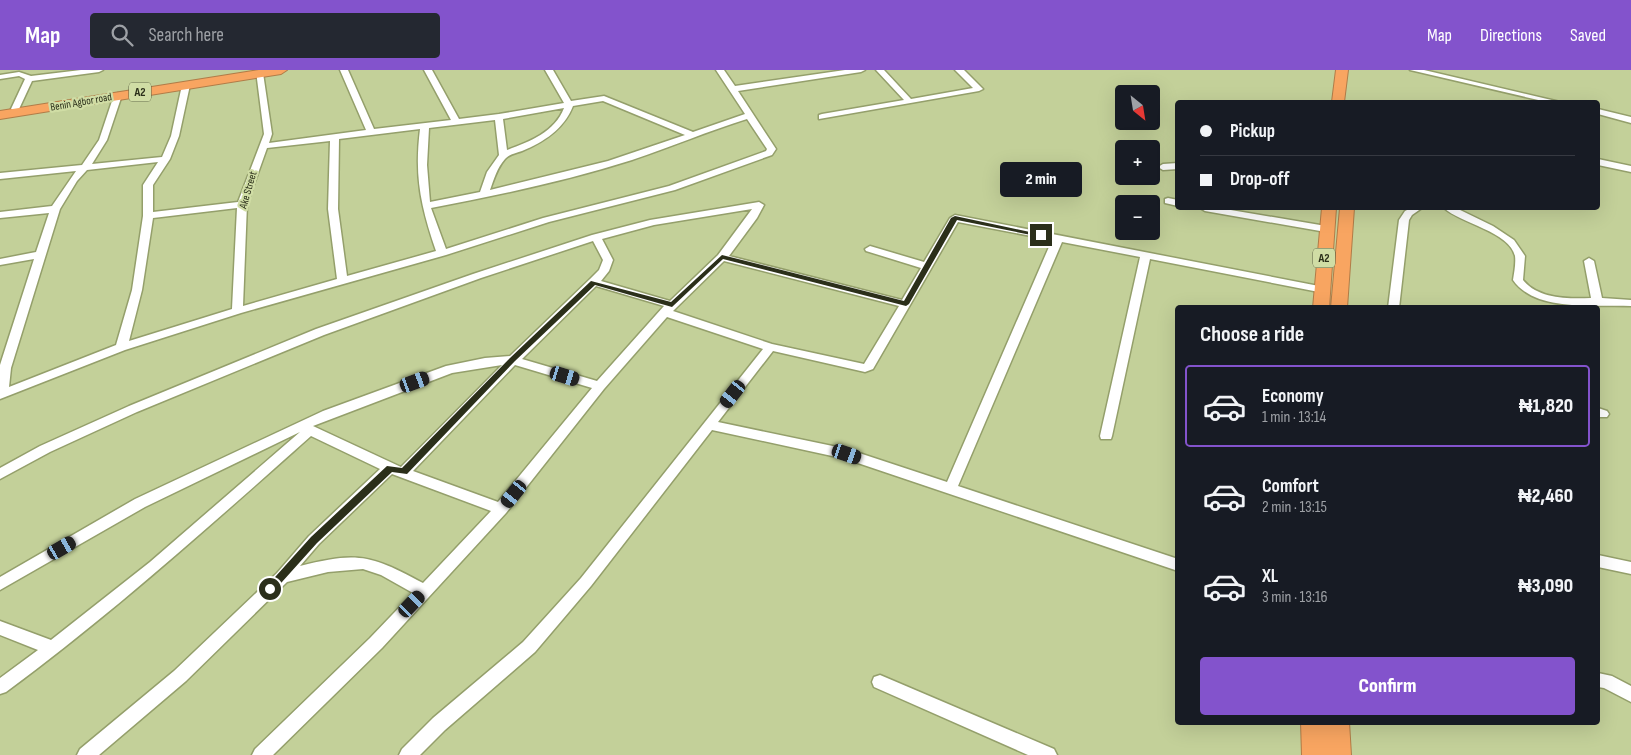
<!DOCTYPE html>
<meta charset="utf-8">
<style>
body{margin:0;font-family:"Sofia Sans Condensed",sans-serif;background:#242831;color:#f1f3f6;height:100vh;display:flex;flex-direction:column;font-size:19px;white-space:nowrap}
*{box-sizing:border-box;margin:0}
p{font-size:16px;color:#9ea1a6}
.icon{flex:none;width:28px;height:28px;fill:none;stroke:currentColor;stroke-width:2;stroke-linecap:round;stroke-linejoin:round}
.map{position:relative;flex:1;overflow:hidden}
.drawer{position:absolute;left:1175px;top:235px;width:425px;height:420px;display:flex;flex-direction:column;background:#171b24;border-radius:5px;box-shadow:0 5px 20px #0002}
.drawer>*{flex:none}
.banner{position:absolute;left:1175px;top:30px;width:425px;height:110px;border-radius:5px;box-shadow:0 5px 20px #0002;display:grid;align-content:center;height:110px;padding:0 25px;background:#171b24}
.needle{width:32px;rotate:150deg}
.controls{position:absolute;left:1115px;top:15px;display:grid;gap:10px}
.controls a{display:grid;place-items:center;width:45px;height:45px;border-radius:5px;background:#171b24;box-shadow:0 5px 20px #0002;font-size:25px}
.end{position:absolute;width:22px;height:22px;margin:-11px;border:6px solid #2b2f1a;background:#fff;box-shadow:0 0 0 2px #fff}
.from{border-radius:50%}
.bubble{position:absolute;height:35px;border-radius:5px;background:#171b24;box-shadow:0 5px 20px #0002;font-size:16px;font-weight:800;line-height:35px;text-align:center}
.car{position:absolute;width:15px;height:30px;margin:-15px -8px;border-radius:6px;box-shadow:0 0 4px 1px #0007;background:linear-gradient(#222 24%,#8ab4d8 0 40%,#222 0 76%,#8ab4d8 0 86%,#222 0)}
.banner b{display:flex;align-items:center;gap:18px;height:48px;font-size:19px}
.banner b+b{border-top:1px solid #363941}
.banner i{width:12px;height:12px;background:#f1f3f6}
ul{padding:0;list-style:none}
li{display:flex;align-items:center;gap:15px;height:82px;margin:0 10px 8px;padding:0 15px;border:2px solid transparent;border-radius:5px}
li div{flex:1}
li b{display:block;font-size:19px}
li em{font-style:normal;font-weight:800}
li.on{border-color:#8353cc}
li>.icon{width:45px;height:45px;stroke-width:1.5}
h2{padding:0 25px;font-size:22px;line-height:60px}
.button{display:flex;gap:10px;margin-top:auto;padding:10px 25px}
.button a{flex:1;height:58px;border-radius:5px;background:#8353cc;color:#fff;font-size:20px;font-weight:800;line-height:58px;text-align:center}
header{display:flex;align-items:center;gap:30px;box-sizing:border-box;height:70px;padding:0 25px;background:#8353cc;color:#fff}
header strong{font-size:24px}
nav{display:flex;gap:28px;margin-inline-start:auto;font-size:18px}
.search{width:350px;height:45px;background:#242831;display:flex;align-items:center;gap:12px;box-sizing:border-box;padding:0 18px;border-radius:5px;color:#9ea1a6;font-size:19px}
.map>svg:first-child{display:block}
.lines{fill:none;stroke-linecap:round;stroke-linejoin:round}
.minor-casing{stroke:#949f6b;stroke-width:3}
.highway-casing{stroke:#b07c48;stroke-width:2}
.minor{fill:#fff;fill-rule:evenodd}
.highway{fill:#f8a561;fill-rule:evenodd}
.route{fill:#2b2f1a}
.labels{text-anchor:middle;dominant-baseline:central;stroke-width:4.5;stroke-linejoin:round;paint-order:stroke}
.far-street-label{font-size:11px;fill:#2b2f1a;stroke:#d0dda5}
.shield{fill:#d0dda5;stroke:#5c6344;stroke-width:1}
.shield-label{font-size:12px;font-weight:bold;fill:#2b2f1a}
</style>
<header>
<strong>Map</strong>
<div class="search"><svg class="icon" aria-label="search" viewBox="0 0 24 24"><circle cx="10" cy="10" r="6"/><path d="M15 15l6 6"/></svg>Search here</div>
<nav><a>Map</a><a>Directions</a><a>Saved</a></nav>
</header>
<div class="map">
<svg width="1631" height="685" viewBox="0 0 1631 685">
<rect width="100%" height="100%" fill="#c3d099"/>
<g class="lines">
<defs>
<path id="minor" d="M81,0H103L99,2L32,11L19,39L15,41L11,39L25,9L19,6L0,9V5L19,2L31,6Z
M340,0H348L374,59L451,50L424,0H432L459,49L499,44L564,33L545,0H553L571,31L604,26L693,62L745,44L716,0H724L735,16L845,0H865L861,2L738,21L776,79L772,85L675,120L549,152L446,185L241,243L125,280L0,329V295L34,189L0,195V189L36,182L49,143L0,148V142L52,136L76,101L0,109V103L82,95L99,70L114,25L118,23L122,25L107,70L92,94L162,87L171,66L182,15L186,13L190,15L179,66L170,89L153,115V142L238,132L264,64L256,1L263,3L272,64L269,73L366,60ZM603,31L685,65L608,91L490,120C494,109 497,98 505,89C509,84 517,83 522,81C544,72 564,59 573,36ZM564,38C555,62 529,72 507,80L503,49ZM747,49L767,79L766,81L669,116L543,148L446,179L431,138C499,125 566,111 632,90C671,77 708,61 747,49ZM495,50L499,85L487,102L480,122L430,132L427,95L429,58ZM420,59C414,107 421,137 436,181L347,206L338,139L339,69ZM330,71L328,139L337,209L243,236L247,134L267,78ZM158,92L143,115V146L132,220L116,275L9,317L11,298L60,139L77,111L87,100ZM237,138L232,239L129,271L142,220L153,148Z
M876,0H884L911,29L973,18L955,0H964L983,19L979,21L819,49V45L822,44L904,30Z
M1410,0H1424L1560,32H1547Z
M1598,39L1631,47V53L1598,44Z
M1598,89L1631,96V102L1598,95Z
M1178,93V99L1163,100L1158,97L1163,94Z
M1168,128L1178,130V136L1165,133V129Z
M759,132L764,135L757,148L729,186L902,230L921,198L866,181L865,179L870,176L924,192L950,148L955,145L1324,217L1329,220L1324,223L1150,189L1112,366L1111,369H1101L1100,366L1140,187L1062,172L958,416L1178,489V501L846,389L712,360L591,516L535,582L445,660L420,685H399L402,679L433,648L523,572L581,508L763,279L667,247L604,319L506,443L382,578L273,685H252L255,679L370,568L413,523L381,505L363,499L328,502L287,512L186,611L99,685H77L80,679L174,601L277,503L309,466L380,399L311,366C212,454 113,543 6,622L0,624V608L38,580L0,565V551L51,570L150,492L300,362L145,437L0,520V507L135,429L323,341L446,296L485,288L510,286L590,209L599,200L603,190L593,171L481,208L324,265L137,342L50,382L0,409V398L40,376L129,336L316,259L473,204L592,165L650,150ZM752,139L718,185L670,231L601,211L609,201L613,190L602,169L654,155ZM958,152L1052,170L947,412L847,379L718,352L773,281L865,302L873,299ZM724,191L899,236L864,294L772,274L673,241ZM596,216L664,236L597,311L522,289ZM502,295L401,397L313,356L452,303ZM515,295L592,318L498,432L413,401ZM392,404L491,441L423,513C371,485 358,481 300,496L319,474Z
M1200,138H1219L1326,156L1331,159L1326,162L1205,141Z
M1411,138H1422L1412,145L1409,150L1399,238H1388L1399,150L1405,141Z
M1444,138H1456L1493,156L1514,170L1525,186L1523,210C1538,229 1569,229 1591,228L1584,191L1589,188L1594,191L1602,228L1631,230V236C1595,234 1536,243 1513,210C1514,203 1516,194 1515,186C1510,162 1460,153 1444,138Z
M1598,338L1607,341L1609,344L1607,347H1598Z
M1598,485L1631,492V504L1598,497Z
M1598,603L1612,606L1631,616V632L1604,618L1598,617Z
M880,605L1054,679L1057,685H1028L874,617L872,612L874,607Z"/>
<path id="highway" d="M259,0H287L281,4L0,49V41Z
M1336,0H1348L1344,32H1332Z
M1322,138H1336L1329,238H1313Z
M1340,138H1354L1347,238H1331Z
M1301,652H1349L1351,685H1302Z"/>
</defs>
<use href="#minor" class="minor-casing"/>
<use href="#highway" class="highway-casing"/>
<use href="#minor" class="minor"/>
<use href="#highway" class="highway"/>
</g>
<path class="route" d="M955,146L1044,165L1041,167L957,150L909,234L906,236L723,189L672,237L595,215L515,291L407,404L392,402L317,473L273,522H267V516L311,467L387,396L402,398L510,288L591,211L671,232L722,185L904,231L951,148Z"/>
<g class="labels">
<g class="far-street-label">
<text transform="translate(81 32) rotate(-10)">Benin Agbor road</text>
<text transform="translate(248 120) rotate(-74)">Ake Street</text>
</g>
<g class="shield">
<rect x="129" y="12.5" width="22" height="19" rx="4"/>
<rect x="1313" y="178.5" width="22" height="19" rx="4"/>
</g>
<g class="shield-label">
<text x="140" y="22">A2</text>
<text x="1324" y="188">A2</text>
</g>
</g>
</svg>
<div class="controls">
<a><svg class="needle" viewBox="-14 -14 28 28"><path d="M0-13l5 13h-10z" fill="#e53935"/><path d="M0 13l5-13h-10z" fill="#9ea1a6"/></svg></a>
<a>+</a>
<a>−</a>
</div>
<i class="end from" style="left:270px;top:519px"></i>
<i class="end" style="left:1041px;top:165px"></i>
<div class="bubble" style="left:1000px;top:92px;width:82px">2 min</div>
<i class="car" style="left:565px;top:306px;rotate:107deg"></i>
<i class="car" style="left:415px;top:312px;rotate:70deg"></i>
<i class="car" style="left:733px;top:324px;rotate:218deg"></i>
<i class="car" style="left:847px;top:384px;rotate:109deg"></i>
<i class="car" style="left:514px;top:424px;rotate:219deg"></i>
<i class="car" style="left:62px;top:478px;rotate:60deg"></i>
<i class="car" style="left:412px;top:534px;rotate:44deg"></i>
<div class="banner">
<b><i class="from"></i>Pickup</b>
<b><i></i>Drop-off</b>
</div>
<section class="drawer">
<h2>Choose a ride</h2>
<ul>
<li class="on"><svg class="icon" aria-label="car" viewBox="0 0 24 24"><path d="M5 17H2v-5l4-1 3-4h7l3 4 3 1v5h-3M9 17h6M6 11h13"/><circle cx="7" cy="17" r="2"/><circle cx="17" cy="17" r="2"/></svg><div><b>Economy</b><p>1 min · 13:14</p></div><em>₦1,820</em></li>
<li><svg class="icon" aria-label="car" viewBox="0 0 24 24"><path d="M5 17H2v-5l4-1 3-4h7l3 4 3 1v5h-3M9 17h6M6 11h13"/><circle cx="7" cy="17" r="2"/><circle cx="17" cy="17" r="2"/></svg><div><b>Comfort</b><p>2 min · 13:15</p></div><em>₦2,460</em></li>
<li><svg class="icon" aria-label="car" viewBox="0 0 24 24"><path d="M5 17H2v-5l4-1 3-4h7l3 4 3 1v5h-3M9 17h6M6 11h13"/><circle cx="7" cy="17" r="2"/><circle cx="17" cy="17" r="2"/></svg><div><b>XL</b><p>3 min · 13:16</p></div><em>₦3,090</em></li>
</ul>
<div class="button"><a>Confirm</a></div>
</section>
</div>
